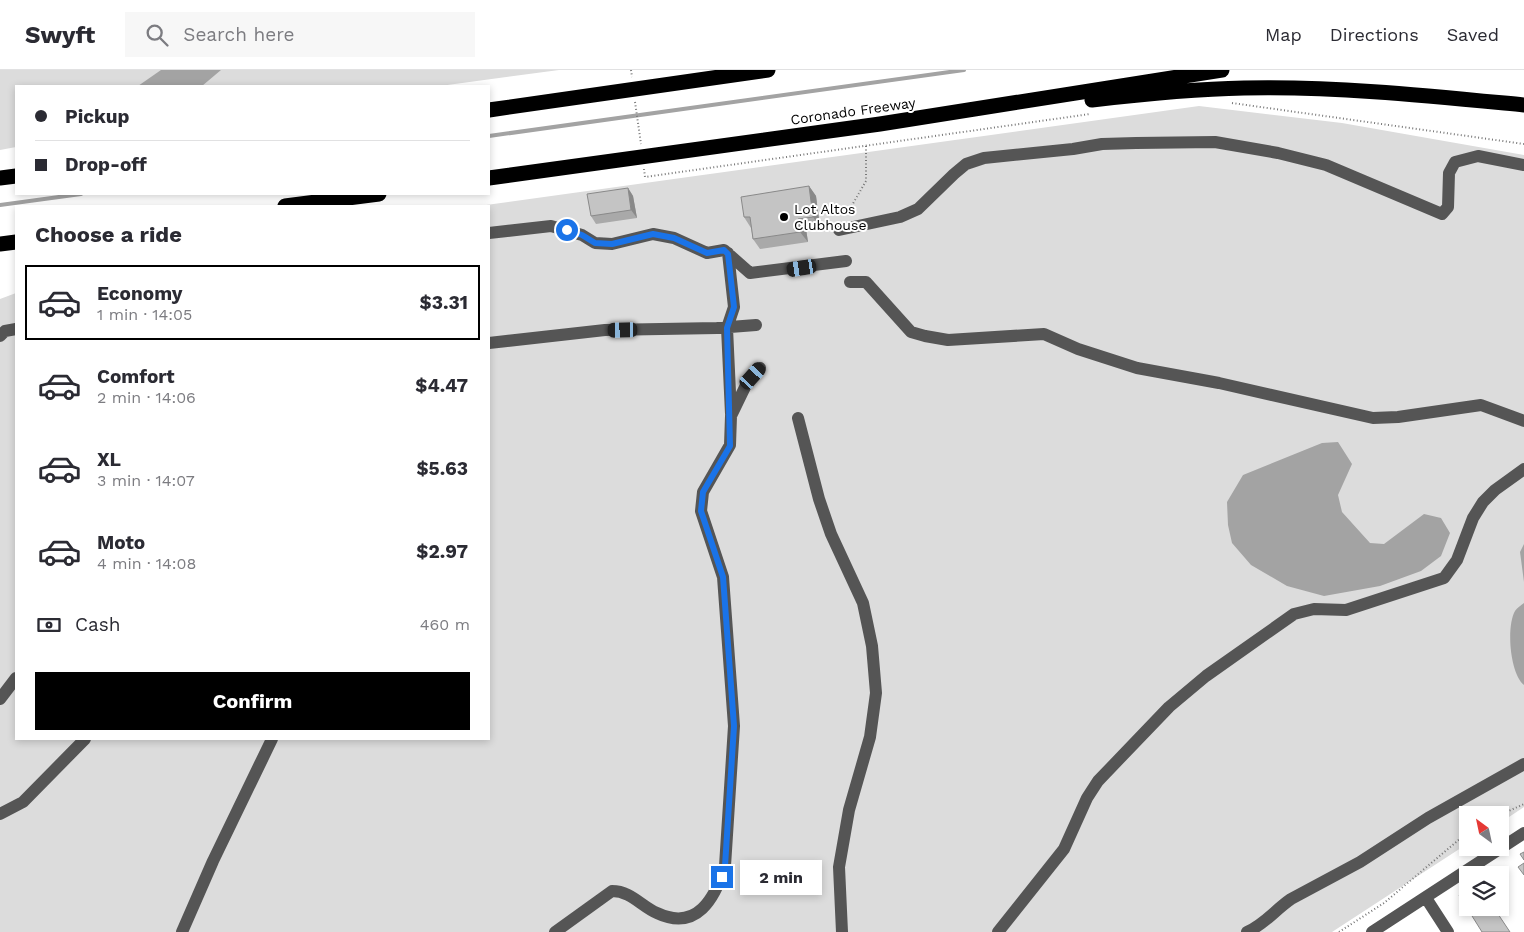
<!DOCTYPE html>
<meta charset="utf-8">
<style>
body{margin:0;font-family:"Work Sans",sans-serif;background:#f7f7f7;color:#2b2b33;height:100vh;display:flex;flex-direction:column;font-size:19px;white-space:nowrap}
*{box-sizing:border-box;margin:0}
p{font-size:16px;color:#7c7c81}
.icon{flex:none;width:28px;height:28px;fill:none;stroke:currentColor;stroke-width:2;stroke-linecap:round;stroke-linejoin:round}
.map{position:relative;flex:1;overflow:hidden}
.details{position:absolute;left:15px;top:135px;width:475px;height:535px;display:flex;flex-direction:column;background:#fff;border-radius:0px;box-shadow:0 2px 8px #0003}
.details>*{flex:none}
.hud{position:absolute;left:15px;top:15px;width:475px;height:110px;border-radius:0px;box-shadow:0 2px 8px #0003;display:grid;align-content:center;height:110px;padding:0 20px;background:#fff}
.needle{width:32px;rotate:327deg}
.buttons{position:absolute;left:1459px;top:736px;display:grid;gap:10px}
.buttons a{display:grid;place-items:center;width:50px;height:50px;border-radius:0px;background:#fff;box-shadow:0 2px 8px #0003;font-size:25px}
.end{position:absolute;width:22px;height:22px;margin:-11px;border:6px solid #1a73e8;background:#fff;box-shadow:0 0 0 2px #fff}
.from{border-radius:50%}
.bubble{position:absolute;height:35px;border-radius:0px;background:#fff;box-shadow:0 2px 8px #0003;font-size:16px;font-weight:700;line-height:35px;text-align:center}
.car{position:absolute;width:15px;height:30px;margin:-15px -8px;border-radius:6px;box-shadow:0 0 4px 1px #0007;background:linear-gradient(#222 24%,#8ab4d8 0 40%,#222 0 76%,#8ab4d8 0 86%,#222 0)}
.hud b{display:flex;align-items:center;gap:18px;height:48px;font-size:19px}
.hud b+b{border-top:1px solid #e1e1e2}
.hud i{width:12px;height:12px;background:#2b2b33}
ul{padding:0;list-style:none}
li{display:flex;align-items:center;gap:15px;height:75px;margin:0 10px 8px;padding:0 10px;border:2px solid transparent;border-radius:0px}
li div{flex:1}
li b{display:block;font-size:19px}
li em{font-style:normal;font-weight:700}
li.selected{border-color:#000}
li>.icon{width:45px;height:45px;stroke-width:1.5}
h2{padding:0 20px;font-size:22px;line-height:60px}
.pay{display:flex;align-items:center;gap:12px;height:55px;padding:0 20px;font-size:19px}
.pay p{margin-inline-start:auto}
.action{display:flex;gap:10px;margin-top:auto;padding:10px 20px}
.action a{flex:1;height:58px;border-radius:0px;background:#000;color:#fff;font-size:20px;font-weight:700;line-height:58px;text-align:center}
header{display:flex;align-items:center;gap:30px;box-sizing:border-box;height:70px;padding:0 25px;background:#fff;border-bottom:1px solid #e1e1e2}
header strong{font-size:24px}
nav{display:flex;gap:28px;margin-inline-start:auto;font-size:18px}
.search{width:350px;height:45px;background:#f7f7f7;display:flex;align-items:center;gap:12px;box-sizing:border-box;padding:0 18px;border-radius:0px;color:#7c7c81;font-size:19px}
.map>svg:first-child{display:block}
.green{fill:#dcdcdc}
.water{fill:#a3a3a3}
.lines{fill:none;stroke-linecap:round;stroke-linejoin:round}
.stream{stroke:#a3a3a3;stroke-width:4}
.path{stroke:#777;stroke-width:2;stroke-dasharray:1 2.5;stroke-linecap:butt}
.minor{stroke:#555;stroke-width:12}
.highway{stroke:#000;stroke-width:15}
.wall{fill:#a9a9a9}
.shaded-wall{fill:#898989}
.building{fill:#c4c4c4;stroke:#898989}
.route{stroke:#1a73e8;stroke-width:6}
.poi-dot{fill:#000;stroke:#fff;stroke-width:2}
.labels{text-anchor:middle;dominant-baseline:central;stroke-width:4;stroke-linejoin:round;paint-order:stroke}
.street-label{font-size:14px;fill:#000;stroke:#fff}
.poi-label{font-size:14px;fill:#000;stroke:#fff;text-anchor:start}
</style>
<header>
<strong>Swyft</strong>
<div class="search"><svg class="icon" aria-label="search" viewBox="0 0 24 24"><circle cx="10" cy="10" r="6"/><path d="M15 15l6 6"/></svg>Search here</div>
<nav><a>Map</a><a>Directions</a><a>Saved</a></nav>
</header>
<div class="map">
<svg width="1524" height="862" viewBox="0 0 1524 862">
<rect width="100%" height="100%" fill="#fff"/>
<path class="green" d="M0,0H559L440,16H16V77L0,80Z
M1199,36L1342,53L1524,85V737L1500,753V745H1468L1467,774L1332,862H0V229L16,223V669H489V136H479Z"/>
<path class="water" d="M161,0H221L202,16H138Z
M1338,372L1352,394L1338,425L1342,442L1370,473L1384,474L1424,444L1441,448L1450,463L1441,486L1421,501L1380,516L1324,526L1287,516L1251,495L1232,473L1228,455L1227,432L1243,405L1322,373Z
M1524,474V512L1520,482Z
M1524,533V615C1510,604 1506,557 1515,541C1517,538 1521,535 1524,533Z"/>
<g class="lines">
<path class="stream" d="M489,66L964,0
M0,135L81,124"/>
<path class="path" d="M631,0L632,7
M635,32L641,74
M1232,33L1524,74
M644,99L645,107L1090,44
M836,144L851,137L866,111V75
M1500,745L1524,734
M1339,862L1384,833L1468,762"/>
<path class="minor" d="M839,160L900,147L918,139L954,104L966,94L984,88L1073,79L1102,74L1136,73L1215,72L1278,83L1326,95L1442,144L1448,137L1449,103L1455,92L1478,86L1524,95
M489,163L551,156L582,165L595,173L612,174L653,164L674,168L707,183L724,180L750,203L846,191
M728,183L734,237L727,258L731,344
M850,212H866L911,262L925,266L948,270L1044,264L1078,279L1137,298L1219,313L1373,348L1398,347L1481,335L1524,351
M0,266L5,261L16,259
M489,273L605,260L717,258L756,255
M798,348L819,429L831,464L863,533L872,576L876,623L870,667L849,740L839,797L842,862
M0,629L16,608
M0,744L23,732L85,669
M1426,828L1448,862
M182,862L213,791L272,669
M555,862L612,821C631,821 641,836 657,843C697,862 715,828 725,796L734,656L723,507L701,441L703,422L730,375L731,346L747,313L760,298
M998,862L1064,779L1087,728L1098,711L1169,637L1206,606L1294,544L1314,539L1346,540L1444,508L1457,490L1473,448L1483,432L1495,420L1524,399
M1247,862C1265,854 1275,840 1291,829L1360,792L1428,748L1524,694
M1372,862L1524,763"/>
<path class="highway" d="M1092,30C1143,24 1193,19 1244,18C1337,16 1431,26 1524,35
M489,40L768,0
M0,108L16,106
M489,108L880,54L1222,0
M285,136L379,124
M0,174L16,172"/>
</g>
<path class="wall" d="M809,116L816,126L820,157L806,159L808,172L760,179L753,169L751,158L744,147Z
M628,118L633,126L637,148L596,154L591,146Z"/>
<path class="shaded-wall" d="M809,116L816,126L820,157L813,147Z
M628,118L633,126L637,148L631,140Z
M798,149L806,159L808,172L800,162Z"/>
<path class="building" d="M809,116L813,147L798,149L800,162L753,169L750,147H744L741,127Z
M628,118L631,140L591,146L587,124Z
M1524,782V790L1520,784Z
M1524,793V805L1518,797Z
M1468,819V838H1494L1510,862H1482L1459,825Z"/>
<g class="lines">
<path class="route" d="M567,160L582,165L595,173L612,174L653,164L674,168L707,183L724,180L728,184L734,237L727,258L730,376L703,422L701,441L723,507L734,656L725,796L722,807"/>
</g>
<circle class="poi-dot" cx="784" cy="147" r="5"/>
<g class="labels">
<g class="street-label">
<text transform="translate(853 41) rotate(-8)">Coronado Freeway</text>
</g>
<g class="poi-label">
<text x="794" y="139">Lot Altos<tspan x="794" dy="16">Clubhouse</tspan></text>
</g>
</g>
</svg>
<div class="buttons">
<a><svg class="needle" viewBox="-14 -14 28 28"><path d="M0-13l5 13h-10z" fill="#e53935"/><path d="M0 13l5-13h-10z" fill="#7c7c81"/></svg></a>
<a><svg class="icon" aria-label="layers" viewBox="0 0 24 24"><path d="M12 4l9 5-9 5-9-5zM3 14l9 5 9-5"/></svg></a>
</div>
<i class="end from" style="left:567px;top:160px"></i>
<i class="end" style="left:722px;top:807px"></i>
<div class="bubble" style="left:740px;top:790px;width:82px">2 min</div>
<i class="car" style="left:802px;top:198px;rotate:261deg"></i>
<i class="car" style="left:623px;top:260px;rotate:269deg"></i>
<i class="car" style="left:753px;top:306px;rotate:42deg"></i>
<div class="hud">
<b><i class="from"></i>Pickup</b>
<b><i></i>Drop-off</b>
</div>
<section class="details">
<h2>Choose a ride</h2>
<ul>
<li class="selected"><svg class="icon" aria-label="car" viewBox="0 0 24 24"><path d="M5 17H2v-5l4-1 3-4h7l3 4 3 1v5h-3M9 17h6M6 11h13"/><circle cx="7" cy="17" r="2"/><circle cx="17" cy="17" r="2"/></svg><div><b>Economy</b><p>1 min · 14:05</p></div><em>$3.31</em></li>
<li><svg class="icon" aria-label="car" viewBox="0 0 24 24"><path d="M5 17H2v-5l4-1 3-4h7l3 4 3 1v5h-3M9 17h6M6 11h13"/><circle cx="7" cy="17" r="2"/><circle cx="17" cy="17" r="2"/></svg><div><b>Comfort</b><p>2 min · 14:06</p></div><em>$4.47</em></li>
<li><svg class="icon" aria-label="car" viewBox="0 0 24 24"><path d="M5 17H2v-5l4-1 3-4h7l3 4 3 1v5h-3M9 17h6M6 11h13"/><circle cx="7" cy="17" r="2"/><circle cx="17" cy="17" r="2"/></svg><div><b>XL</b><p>3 min · 14:07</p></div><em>$5.63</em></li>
<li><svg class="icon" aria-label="car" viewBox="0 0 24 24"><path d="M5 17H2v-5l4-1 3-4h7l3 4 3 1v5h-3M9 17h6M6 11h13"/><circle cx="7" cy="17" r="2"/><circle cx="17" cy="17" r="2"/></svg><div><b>Moto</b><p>4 min · 14:08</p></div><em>$2.97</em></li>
</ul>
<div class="pay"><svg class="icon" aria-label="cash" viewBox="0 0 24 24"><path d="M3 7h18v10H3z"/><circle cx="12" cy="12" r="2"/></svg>Cash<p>460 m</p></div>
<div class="action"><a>Confirm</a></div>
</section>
</div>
